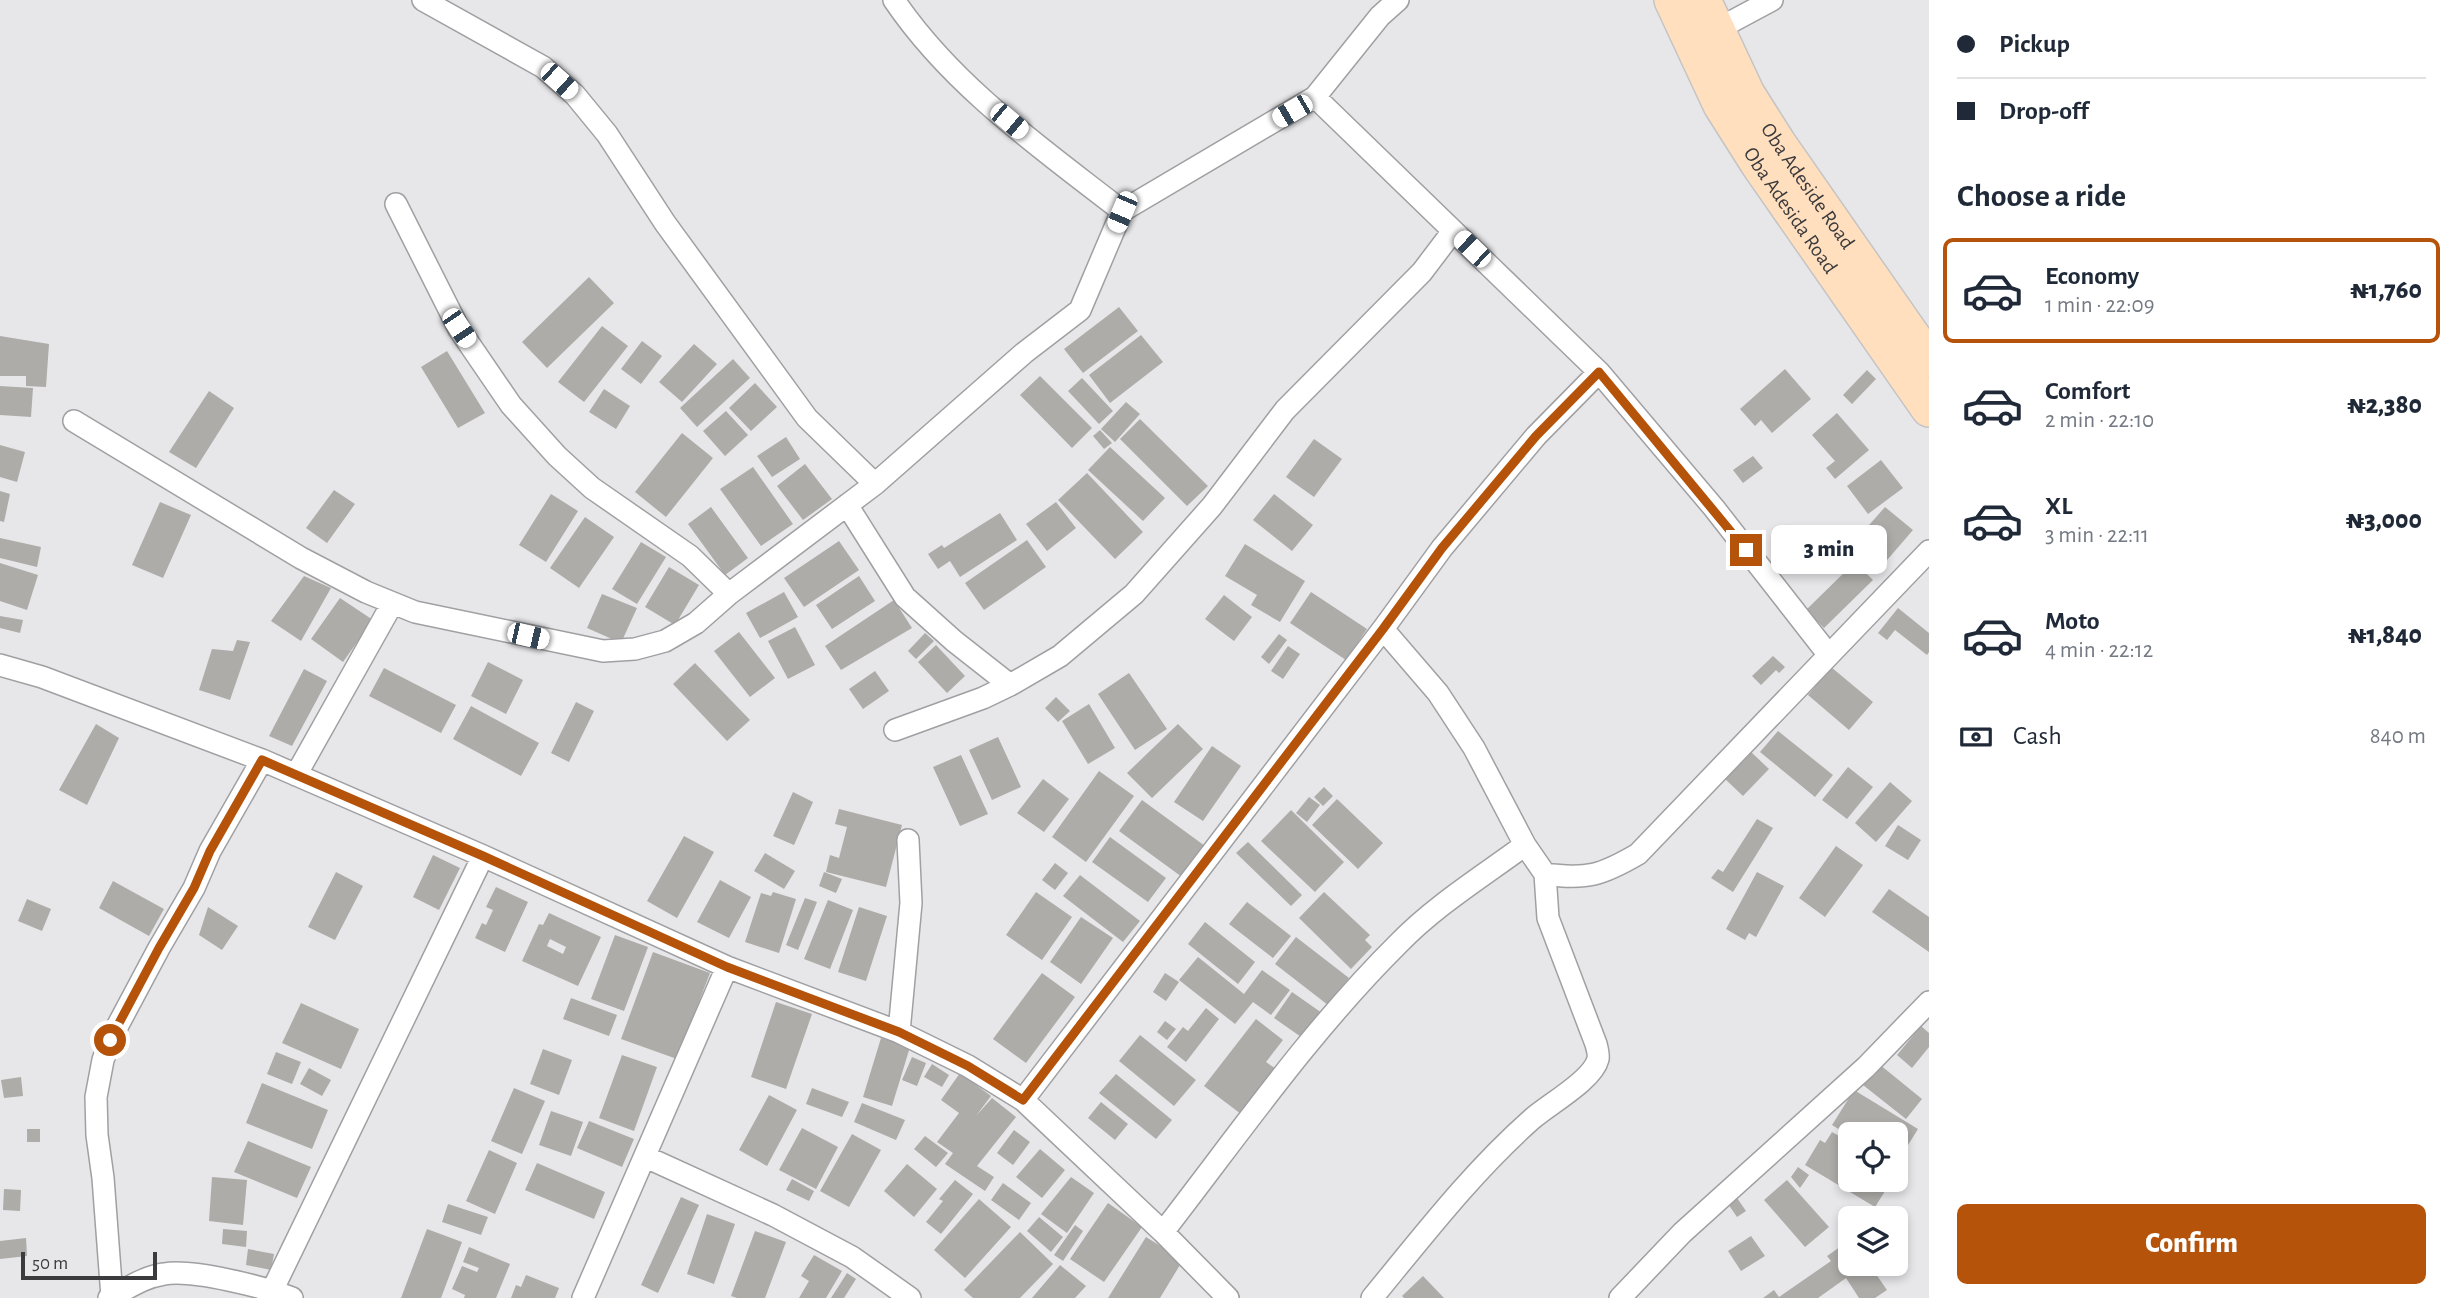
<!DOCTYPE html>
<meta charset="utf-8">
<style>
body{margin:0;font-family:"Alegreya Sans",sans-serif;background:#f6f6f7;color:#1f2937;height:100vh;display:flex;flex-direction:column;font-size:26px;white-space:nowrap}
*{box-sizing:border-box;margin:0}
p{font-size:23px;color:#747a83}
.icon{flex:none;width:38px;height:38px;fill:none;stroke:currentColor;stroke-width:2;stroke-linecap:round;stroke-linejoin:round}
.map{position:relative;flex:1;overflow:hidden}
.drawer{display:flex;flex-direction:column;background:#fff;width:525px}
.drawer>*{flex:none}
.guide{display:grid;align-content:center;height:154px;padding:0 28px;background:#fff}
.buttons{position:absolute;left:1838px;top:1122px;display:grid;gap:14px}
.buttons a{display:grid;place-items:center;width:70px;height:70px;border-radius:10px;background:#fff;box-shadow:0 4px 10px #0003;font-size:35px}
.scale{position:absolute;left:21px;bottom:18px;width:136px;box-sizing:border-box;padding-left:7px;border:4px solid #3b3a3c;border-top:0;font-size:19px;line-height:24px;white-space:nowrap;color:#3b3a3c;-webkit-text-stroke:5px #e7e7ea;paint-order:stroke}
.end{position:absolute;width:32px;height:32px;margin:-16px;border:9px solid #b45309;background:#fff;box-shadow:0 0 0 4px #fff}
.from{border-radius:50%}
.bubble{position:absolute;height:49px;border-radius:10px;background:#fff;box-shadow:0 4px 10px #0003;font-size:23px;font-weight:800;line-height:49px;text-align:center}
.car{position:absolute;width:21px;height:42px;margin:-21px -10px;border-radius:9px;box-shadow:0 0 5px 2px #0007;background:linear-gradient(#fff 24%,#345 0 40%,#fff 0 76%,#345 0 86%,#fff 0)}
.guide b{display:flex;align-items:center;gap:24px;height:66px;font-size:26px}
.guide b+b{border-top:2px solid #e0e1e3}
.guide i{width:18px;height:18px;background:#1f2937}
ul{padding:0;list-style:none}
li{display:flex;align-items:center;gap:21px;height:105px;margin:0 14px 10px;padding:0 14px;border:4px solid transparent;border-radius:10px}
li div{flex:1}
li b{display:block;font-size:26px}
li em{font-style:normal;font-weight:800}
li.active{border-color:#b45309}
li>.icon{width:63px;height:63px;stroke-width:1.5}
h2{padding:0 28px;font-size:32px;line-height:84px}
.pay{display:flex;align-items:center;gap:18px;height:77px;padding:0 28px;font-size:26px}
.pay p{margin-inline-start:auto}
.button{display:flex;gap:14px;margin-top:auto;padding:14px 28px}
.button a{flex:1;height:80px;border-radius:10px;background:#b45309;color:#fff;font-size:28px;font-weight:800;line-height:80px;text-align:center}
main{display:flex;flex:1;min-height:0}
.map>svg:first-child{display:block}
.building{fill:#aeaca9;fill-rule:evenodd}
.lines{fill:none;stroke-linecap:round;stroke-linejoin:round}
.street-casing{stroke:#a09fa2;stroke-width:24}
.primary-casing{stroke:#c4c4c4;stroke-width:38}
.street{stroke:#fff;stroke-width:21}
.primary{stroke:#ffdfbe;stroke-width:35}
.route{stroke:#b45309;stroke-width:9}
.labels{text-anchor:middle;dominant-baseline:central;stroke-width:5;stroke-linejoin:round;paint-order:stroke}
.street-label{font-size:21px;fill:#3b3a3c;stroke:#e7e7ea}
</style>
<main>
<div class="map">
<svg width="1929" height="1298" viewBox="0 0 1929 1298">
<rect width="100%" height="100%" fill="#e7e7ea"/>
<path class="building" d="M589,277L614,303L547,368L522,342Z
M1119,307L1138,331L1083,373L1064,349Z
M602,326L628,346L584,402L558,382Z
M1141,335L1163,362L1110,403L1089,375Z
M0,336L49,344L46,387L26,386V376H0Z
M642,341L662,356L641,384L621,369Z
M694,344L717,364L682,402L659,382Z
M447,351L485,413L458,428L421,367Z
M733,359L750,378L697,427L680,408Z
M1785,369L1811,399L1772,433L1761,420L1755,426L1740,409Z
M1867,370L1876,379L1852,404L1843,395Z
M1040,376L1092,428L1072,448L1020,395Z
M1082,378L1113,411L1099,424L1068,391Z
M755,383L777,407L751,431L729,408Z
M0,386L33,388L31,417L0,415Z
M604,389L630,406L616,429L589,412Z
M209,391L234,408L196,468L169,452Z
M1126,402L1140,414L1115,442L1101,429Z
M726,411L748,435L725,456L703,431Z
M1837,413L1869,450L1835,479L1826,468L1835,461L1812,435Z
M1140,419L1208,486L1187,506L1120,439Z
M1100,430L1112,443L1104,449L1093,436Z
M682,433L713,458L666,517L635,492Z
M786,437L800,459L772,477L757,456Z
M1314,439L1342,459L1314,497L1286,477Z
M0,445L25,452L17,482L0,477Z
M1110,447L1165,498L1143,521L1088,470Z
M1753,456L1763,468L1743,483L1733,470Z
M1881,460L1903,488L1868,514L1847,486Z
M805,464L832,499L803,520L777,486Z
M753,467L793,524L761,546L720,489Z
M1087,473L1143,532L1115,559L1058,500Z
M334,490L355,504L327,543L306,528Z
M0,491L10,494L4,522L0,521Z
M551,494L578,511L546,562L519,545Z
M1274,494L1313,525L1292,551L1253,520Z
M160,502L191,515L163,578L132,565Z
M1056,502L1076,528L1047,551L1026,524Z
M711,507L748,558L725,575L688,524Z
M1885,507L1913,530L1875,574L1847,550Z
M1000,513L1017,540L960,577L950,561L938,569L928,554L942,545L944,548Z
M585,517L614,537L579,588L550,568Z
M0,538L41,547L37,567L0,558Z
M1027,540L1046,567L984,610L965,583Z
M839,541L859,570L804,607L784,578Z
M641,542L666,557L637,604L612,589Z
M1245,544L1305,581L1280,622L1251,605L1257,595L1225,576Z
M1855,562L1873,580L1824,628L1806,610Z
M0,563L38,575L27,610L0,601Z
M669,567L699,585L675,625L645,607Z
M304,576L331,588L301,641L271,621Z
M859,576L875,601L832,629L816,605Z
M784,592L798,617L760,638L746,613Z
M1311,592L1367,629L1346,660L1290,623Z
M602,594L637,608L621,643L587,628Z
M1224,595L1252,617L1234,641L1205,619Z
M340,598L373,620L343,662L311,639Z
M894,600L912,628L841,670L825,646Z
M1898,608L1929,633V652L1927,655L1895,630L1887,640L1878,633Z
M0,616L23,620L20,633L0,628Z
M795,627L815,665L788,679L768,641Z
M739,632L775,678L750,697L714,651Z
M925,633L934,641L916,659L908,651Z
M1279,634L1287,640L1269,664L1261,657Z
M237,640L250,642L230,700L199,690L212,649L233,651Z
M936,645L965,676L947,693L918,662Z
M1288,646L1300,654L1283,679L1271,671Z
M1773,656L1785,667L1779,673L1776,670L1761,685L1752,676Z
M488,662L523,680L506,714L471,696Z
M695,663L750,720L727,741L673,684Z
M1831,667L1873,702L1849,730L1808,695Z
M384,668L456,705L441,733L369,696Z
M304,669L327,681L292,746L269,736Z
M875,671L889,691L863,709L849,689Z
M1129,673L1167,729L1135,750L1098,694Z
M1056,697L1070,711L1058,722L1045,708Z
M576,702L594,711L569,762L551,753Z
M1089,704L1115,748L1088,764L1062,721Z
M471,706L539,743L521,776L453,739Z
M96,724L119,738L87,805L59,790Z
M1178,724L1203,749L1152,798L1127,773Z
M1778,731L1833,775L1815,797L1760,752Z
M998,737L1021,787L992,800L969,750Z
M1212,746L1241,766L1203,821L1174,802Z
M1750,751L1769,769L1743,796L1724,778Z
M961,755L988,814L960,826L933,767Z
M1848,767L1873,787L1847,819L1822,800Z
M1099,771L1134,796L1086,862L1052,837Z
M1043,779L1069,799L1044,832L1017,813Z
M1890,782L1912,801L1876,842L1855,823Z
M1324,787L1333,796L1323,806L1314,797Z
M793,792L813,802L794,845L773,836Z
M1309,797L1320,805L1307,822L1296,813Z
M1337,799L1383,843L1358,869L1312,825Z
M1142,800L1205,846L1182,877L1119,831Z
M839,809L902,825L886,887L826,872L830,855L839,858L847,827L835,824Z
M1291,810L1344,862L1315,892L1261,841Z
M1757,819L1773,828L1733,892L1711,878L1718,869L1723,872Z
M1898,825L1921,840L1908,860L1885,846Z
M684,836L714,852L677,918L647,901Z
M1110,837L1166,878L1148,902L1092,862Z
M1248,842L1302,895L1291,906L1236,853Z
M1836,846L1863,865L1825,917L1799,898Z
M765,853L795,871L784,889L754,871Z
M433,855L460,868L439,910L413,897Z
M1055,863L1068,873L1055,890L1042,880Z
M336,872L363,886L335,940L308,927Z
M824,872L842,879L836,893L819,886Z
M1757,872L1784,886L1756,937L1749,933L1745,940L1726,929Z
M1080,875L1140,921L1123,942L1063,896Z
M720,880L751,897L729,938L697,922Z
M113,881L164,909L149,936L99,908Z
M496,887L528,902L505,952L475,938L482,923L486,925L493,910L486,907Z
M1889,889L1929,917V952L1872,912Z
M773,892L796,899L779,953L745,942L761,893L771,896Z
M1036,892L1072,917L1042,960L1006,935Z
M1324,892L1370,935L1365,940L1372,947L1351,969L1299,918Z
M805,898L817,902L798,950L786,945Z
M27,899L51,909L42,931L18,921Z
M828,900L853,910L830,969L804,959Z
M1247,902L1291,936L1273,958L1229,924Z
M208,907L238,926L222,950L199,935Z
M859,907L887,916L866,981L838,972Z
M549,913L601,937L578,986L522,961L539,924L543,925ZM550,939L566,947L563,954L547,946Z
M1081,917L1113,938L1081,984L1050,962Z
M1205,922L1255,962L1238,984L1188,944Z
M615,935L648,947L624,1011L591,999Z
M1296,937L1349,978L1328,1005L1275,964Z
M653,952L710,973L677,1059L621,1039Z
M1198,957L1244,994L1262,970L1290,990L1271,1015L1253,1002L1235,1024L1179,980Z
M1042,973L1075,997L1026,1063L993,1039Z
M1165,973L1179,982L1166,1001L1153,992Z
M1292,992L1322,1013L1304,1039L1274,1018Z
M571,998L617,1015L609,1036L563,1019Z
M776,1002L812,1014L786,1089L751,1077Z
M301,1003L359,1029L341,1069L282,1043Z
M1206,1008L1219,1019L1186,1062L1167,1047L1183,1027L1188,1031Z
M1256,1019L1283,1040L1266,1062L1276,1069L1241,1114L1204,1086Z
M1165,1021L1176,1029L1167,1040L1157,1032Z
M1921,1026L1929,1033V1047L1912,1068L1897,1055Z
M1140,1035L1196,1080L1174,1106L1119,1061Z
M881,1038L910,1047L892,1106L863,1097Z
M543,1049L572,1060L559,1095L530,1084Z
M276,1052L301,1062L292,1084L267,1074Z
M622,1055L657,1067L634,1131L599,1118Z
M912,1057L926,1063L917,1086L902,1080Z
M932,1064L949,1075L942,1087L924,1077Z
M1879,1064L1922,1099L1906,1119L1863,1085Z
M309,1068L331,1080L322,1096L300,1084Z
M960,1073L991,1096L976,1116L992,1098L1016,1117L977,1166L994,1177L985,1191L945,1164L953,1153L937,1142L959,1113L941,1100Z
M1116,1074L1172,1120L1156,1139L1099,1093Z
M21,1077L23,1096L4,1098L1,1080Z
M262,1083L328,1110L312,1149L246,1123Z
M514,1088L545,1101L522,1154L491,1141Z
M812,1088L849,1102L842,1117L806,1104Z
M1854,1090L1918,1129L1895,1166V1134L1850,1136L1832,1125Z
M769,1095L797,1110L767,1166L739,1150Z
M1101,1102L1128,1124L1115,1140L1088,1118Z
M862,1103L905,1120L896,1140L854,1122Z
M551,1111L583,1122L571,1156L539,1145Z
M589,1121L634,1139L622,1167L577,1148Z
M802,1128L838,1147L816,1189L779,1170Z
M27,1129H40V1142H27Z
M1014,1130L1030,1142L1013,1165L997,1153Z
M1832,1132L1850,1142V1180H1892L1875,1207L1805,1165L1820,1140L1825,1143Z
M852,1134L881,1150L849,1207L820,1191Z
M925,1136L948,1153L936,1167L914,1149Z
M248,1141L311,1167L297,1198L234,1172Z
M1040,1149L1065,1170L1042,1198L1016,1177Z
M489,1150L517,1163L495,1214L466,1201Z
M537,1163L605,1192L594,1219L525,1190Z
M907,1164L937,1189L914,1217L884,1191Z
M1798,1167L1809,1175L1800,1188L1791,1177Z
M212,1177L247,1180L243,1225L209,1221Z
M1071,1177L1094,1193L1067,1233L1041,1214Z
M792,1179L814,1191L809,1201L786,1190Z
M955,1180L973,1194L941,1234L926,1222L943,1201L939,1199Z
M1787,1180L1829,1227L1805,1247L1764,1200Z
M1003,1183L1031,1203L1019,1220L991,1200Z
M4,1189L21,1190L20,1211L3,1210Z
M681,1197L699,1205L658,1293L641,1285Z
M1737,1198L1746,1211L1737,1217L1728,1204Z
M979,1199L1011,1227L965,1278L934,1250Z
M1108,1203L1142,1227L1104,1282L1070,1259Z
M448,1204L488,1217L481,1235L442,1222Z
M707,1214L735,1224L714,1284L687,1274Z
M1039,1217L1063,1237L1051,1252L1027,1231Z
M1075,1225L1083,1231L1063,1261L1054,1255Z
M223,1229L247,1231L246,1247L222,1244Z
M427,1229L462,1242L441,1298H401Z
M755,1231L786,1242L765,1298H737L731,1296Z
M1020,1232L1053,1264L1020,1298H973L964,1290Z
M1751,1236L1765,1256L1741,1271L1728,1251Z
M1146,1237L1183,1260L1160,1298H1108Z
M26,1238L27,1256L0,1259V1241Z
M1850,1240V1264H1869L1887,1290L1875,1298H1859L1846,1278L1818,1298H1763L1774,1290L1779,1297L1831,1261L1827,1256Z
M469,1247L510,1264L496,1298H464L465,1295L452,1289L462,1266L477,1272L479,1268L463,1262Z
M248,1249L274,1254L271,1270L246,1265Z
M814,1255L842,1271L826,1298H799L809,1281L801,1276Z
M1060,1265L1086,1286L1075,1298H1032Z
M847,1273L856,1279L844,1298H831Z
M526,1275L559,1288L555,1298H511L516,1285L521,1287Z
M1423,1276L1444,1298H1404L1402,1296Z"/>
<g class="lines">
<defs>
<path id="street" d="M423,0L543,67L575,95L607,134L665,223L807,418L875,484
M894,0C952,86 1041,148 1122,211
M1716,30L1772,0
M1315,97L1599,372L1714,508L1828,654
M396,204L459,329L511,405L557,456L592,488L690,556L729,594
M74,421L301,558L366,592L415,612L603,651L635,649L665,641L696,623L729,594L875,484L1024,353L1080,310L1122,211L1315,97L1380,16L1398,0
M847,505L905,597L954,641L1010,685
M0,665L42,677L262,760L483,856L727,967L899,1032L968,1066L1023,1100L1163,1232L1228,1298
M895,730L983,698L1010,685L1060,656L1134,594L1212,506L1285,410L1422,272L1453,231
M296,775L392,604
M1545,874C1587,880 1602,875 1638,854L1929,551
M899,1032L911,903L908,840
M1023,1100L1383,629L1442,548L1536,436L1599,372
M646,1157L773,1215L852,1257L910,1298
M1163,1232C1239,1134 1311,1030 1399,943C1436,905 1483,876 1525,845
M272,1291L483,856
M112,1297L103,1178L97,1135L96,1097L103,1060L110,1040L159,948L194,888L210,851L262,760
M109,1298C127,1289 143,1277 164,1274C193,1269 264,1287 292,1298
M583,1298L727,967
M1372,1298C1423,1236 1472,1172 1532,1119C1549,1104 1593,1080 1598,1059C1599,1055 1597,1048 1596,1044L1548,918L1545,874L1525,845L1474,748L1438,693L1383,629
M1620,1298L1682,1233L1866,1067L1929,1002"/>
<g id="primary">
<path id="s1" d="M1672,0L1721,105L1759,165L1929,409"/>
<path id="s2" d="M1703,0L1747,94L1778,143L1929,360"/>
</g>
</defs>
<use href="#street" class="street-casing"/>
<use href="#primary" class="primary-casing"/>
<use href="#street" class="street"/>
<use href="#primary" class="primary"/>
</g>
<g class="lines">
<path class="route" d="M110,1040L159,948L194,888L210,851L262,760L483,856L727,967L899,1032L968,1066L1023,1100L1383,629L1442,548L1536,436L1599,372L1746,550"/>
</g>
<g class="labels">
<g class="street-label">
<text stroke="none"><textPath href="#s2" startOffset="214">Oba Adeside Road</textPath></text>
<text stroke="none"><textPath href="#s1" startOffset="242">Oba Adesida Road</textPath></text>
</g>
</g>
</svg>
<div class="buttons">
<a><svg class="icon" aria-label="locate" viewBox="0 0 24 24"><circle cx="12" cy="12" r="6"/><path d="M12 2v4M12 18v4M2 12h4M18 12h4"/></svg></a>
<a><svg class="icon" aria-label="layers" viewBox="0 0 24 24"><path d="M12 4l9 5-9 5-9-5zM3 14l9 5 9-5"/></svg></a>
</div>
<div class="scale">50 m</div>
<i class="end from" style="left:110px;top:1040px"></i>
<i class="end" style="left:1746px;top:550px"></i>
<div class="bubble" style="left:1771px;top:525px;width:116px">3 min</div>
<i class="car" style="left:559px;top:81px;rotate:132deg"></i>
<i class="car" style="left:1292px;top:111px;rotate:240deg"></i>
<i class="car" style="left:1009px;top:121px;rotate:130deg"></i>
<i class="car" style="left:1122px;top:212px;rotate:203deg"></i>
<i class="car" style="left:1472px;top:249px;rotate:314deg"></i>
<i class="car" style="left:459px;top:328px;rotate:146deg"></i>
<i class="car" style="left:528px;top:636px;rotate:103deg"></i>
</div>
<section class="drawer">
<div class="guide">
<b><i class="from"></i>Pickup</b>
<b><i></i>Drop-off</b>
</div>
<h2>Choose a ride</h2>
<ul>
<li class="active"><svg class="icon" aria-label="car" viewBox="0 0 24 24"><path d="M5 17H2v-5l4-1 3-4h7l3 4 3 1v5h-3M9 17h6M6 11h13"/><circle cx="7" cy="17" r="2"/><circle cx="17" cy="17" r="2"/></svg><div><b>Economy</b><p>1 min · 22:09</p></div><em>₦1,760</em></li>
<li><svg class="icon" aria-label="car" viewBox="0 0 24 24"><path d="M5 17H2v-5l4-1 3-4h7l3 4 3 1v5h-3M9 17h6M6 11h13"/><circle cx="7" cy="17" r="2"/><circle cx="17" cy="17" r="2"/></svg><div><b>Comfort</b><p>2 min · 22:10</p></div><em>₦2,380</em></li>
<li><svg class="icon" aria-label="car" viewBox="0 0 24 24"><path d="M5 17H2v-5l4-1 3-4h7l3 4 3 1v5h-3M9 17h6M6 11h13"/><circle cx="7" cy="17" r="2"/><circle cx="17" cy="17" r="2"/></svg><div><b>XL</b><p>3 min · 22:11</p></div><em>₦3,000</em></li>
<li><svg class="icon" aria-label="car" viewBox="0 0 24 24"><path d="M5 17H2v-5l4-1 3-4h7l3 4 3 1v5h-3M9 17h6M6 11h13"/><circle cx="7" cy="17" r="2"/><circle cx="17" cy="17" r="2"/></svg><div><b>Moto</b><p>4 min · 22:12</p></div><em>₦1,840</em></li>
</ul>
<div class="pay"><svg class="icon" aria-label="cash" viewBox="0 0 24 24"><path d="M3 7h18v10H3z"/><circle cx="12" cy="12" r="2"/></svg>Cash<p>840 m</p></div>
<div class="button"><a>Confirm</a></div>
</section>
</main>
